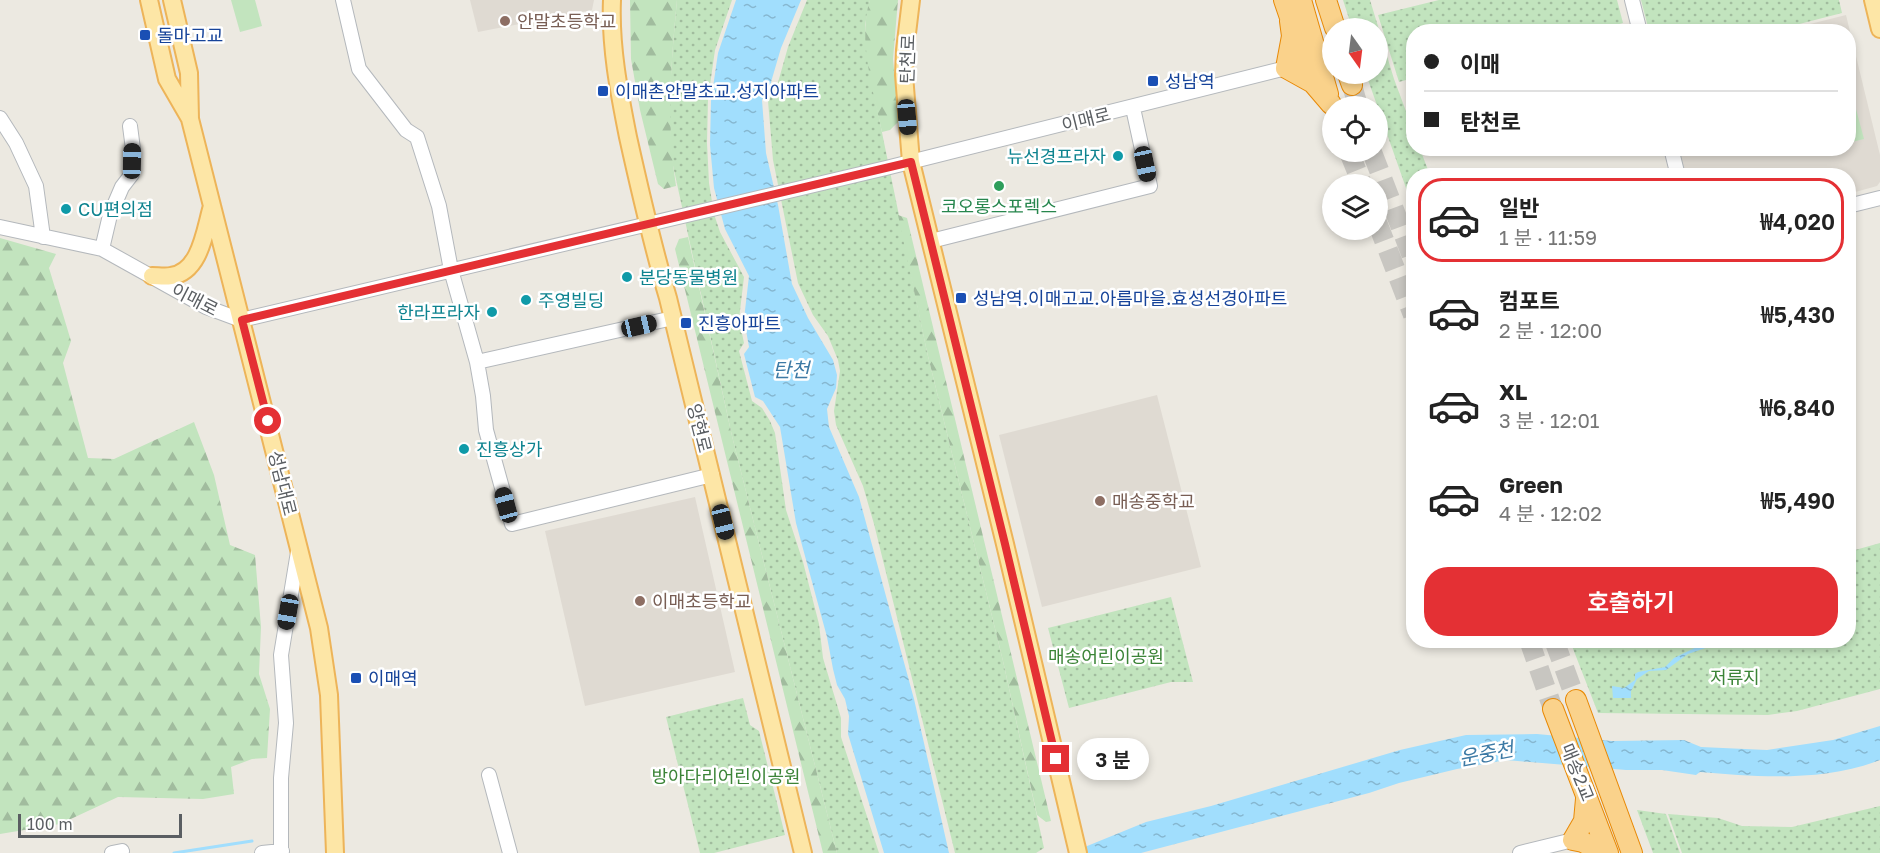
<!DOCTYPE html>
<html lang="ko">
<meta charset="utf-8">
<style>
body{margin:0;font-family:"Golos Text","Noto Sans KR",sans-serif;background:#f2f2f2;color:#222;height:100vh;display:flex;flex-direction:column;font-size:22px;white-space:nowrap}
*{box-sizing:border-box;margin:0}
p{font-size:20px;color:#767676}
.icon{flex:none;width:33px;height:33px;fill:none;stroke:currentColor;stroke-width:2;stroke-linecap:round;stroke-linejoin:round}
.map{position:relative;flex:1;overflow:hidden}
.drawer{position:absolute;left:1406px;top:168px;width:450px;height:480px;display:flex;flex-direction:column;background:#fff;border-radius:24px;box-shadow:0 3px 9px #0003}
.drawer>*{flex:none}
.banner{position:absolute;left:1406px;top:24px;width:450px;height:132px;border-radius:24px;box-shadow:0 3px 9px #0003;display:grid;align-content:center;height:132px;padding:0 18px;background:#fff}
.needle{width:39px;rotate:166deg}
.tools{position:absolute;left:1322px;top:18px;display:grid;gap:12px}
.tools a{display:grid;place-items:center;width:66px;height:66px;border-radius:50%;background:#fff;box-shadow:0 3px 9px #0003;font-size:30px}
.scale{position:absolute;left:18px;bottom:15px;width:164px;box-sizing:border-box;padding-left:6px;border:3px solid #5a5e62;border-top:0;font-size:16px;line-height:21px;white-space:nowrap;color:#5a5e62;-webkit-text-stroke:4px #fff;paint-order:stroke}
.end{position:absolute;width:27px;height:27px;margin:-14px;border:8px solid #e43034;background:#fff;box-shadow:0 0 0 3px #fff}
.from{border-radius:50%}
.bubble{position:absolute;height:42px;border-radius:21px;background:#fff;box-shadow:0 3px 9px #0003;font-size:20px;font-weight:600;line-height:42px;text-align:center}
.car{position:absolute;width:18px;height:36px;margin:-18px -9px;border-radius:8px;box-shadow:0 0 4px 2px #0007;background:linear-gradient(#222 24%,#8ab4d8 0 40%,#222 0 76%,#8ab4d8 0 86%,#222 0)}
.banner b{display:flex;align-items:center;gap:21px;height:57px;font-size:22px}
.banner b+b{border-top:2px solid #e0e0e0}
.banner i{width:15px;height:15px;background:#222}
ul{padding:10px 0 0;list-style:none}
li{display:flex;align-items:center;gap:18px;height:84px;margin:0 12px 9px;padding:0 6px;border:3px solid transparent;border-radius:24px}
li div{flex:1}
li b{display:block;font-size:22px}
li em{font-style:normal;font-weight:600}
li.active{border-color:#e43034}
li>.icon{width:54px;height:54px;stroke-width:1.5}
.cta{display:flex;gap:12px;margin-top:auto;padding:12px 18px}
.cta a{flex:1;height:69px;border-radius:24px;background:#e43034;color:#fff;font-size:24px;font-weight:600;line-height:69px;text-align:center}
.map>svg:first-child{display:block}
.education{fill:#dfdad2}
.grass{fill:url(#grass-dots)}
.forest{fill:url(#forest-firs)}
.garden{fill:#c2e4be}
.water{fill:url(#water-ripples)}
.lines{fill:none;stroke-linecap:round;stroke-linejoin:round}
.stream{stroke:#a1defd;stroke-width:3}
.highway-tunnel{stroke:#c8c6c1;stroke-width:20;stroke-dasharray:20 10;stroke-linecap:butt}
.minor-casing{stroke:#b4b8bc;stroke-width:16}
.major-casing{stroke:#edb459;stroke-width:20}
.highway-casing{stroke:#e88906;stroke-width:22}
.minor{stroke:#fff;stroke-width:14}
.major{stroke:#fde6a6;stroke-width:16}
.highway{stroke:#fad28b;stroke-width:20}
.route{stroke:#e43034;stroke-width:8}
.education-dot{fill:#8d6e63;stroke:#fff;stroke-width:2}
.transit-dot{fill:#1a4fb4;stroke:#fff;stroke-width:2}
.culture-dot{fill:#0f9aa8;stroke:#fff;stroke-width:2}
.leisure-dot{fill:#2e9e5b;stroke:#fff;stroke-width:2}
.labels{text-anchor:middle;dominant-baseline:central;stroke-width:5;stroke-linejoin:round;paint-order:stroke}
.education-label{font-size:18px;fill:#785e54;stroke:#fff;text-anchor:start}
.transit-label{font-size:18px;fill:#164399;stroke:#fff;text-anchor:start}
.street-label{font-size:18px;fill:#5a5e62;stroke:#fff}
.culture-label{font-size:18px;fill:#0d838f;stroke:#fff;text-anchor:start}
.leisure-label{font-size:18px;fill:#27864d;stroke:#fff}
.park-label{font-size:18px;fill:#3b8437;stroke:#fff}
.water-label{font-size:20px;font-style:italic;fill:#3d7aa5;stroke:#fff}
</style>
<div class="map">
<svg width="1880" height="853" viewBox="0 0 1880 853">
<defs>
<pattern id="grass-dots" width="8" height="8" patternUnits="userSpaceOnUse" patternTransform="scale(1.5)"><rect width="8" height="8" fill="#c2e4be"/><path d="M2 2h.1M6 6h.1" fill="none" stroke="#a1bc9e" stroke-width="1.8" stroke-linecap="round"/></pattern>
<pattern id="forest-firs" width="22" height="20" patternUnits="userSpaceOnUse" patternTransform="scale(1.5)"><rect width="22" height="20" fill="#c2e4be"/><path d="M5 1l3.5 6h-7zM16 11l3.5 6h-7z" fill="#a1bc9e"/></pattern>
<pattern id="water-ripples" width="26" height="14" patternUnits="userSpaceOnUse" patternTransform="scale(1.5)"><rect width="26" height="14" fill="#a1defd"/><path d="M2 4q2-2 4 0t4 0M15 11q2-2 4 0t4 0" fill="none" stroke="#86b7d0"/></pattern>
</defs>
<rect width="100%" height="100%" fill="#ece9e1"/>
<path class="education" d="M470,0H594L592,10L478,32Z
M1846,15L1880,155V182L1877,186L1848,194V176L1682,175L1675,149L1848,148V32L1782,31Z
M1157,395L1201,567L1042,607L999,435Z
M695,497L735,672L585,706L545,531Z"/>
<path class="grass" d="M677,0H732L715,50L708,99L707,143L709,183L714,214L720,232L744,277L739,319L744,343L739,351L752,401L762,408L770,421L775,433L786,510L803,562L819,624L823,658L841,718V737L879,853H837L732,436L672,161C667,107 672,54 677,0Z
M807,0H870L865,25L869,69L927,352L1003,661L1044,848L1036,853H955L874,524L863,486L836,425L834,411L840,371L838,360L828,336L813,315L798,283L773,160L768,101L777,86L788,47Z
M1343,0H1370L1394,79L1413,130V148L1420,149L1430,175L1413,176V208L1366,74H1377V28H1352Z
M1439,0H1617L1623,23L1590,32H1413V78L1399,82L1378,15Z
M1641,0H1839L1842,13L1772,31H1649Z
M1880,543V689L1797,711L1768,715L1598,713L1570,641L1848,640V552Z
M1171,597L1193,682H1171L1069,708L1048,628Z
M743,698L750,725L759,731L785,835L714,853H700L666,717Z
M1880,806V853H1682L1668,814L1718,818L1742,826L1792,827Z
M1637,810L1666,814L1680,853H1653Z"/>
<path class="forest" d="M630,0H677C671,63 666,124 676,186L664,189L658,184L640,110L631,59Z
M870,0H898L893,59L899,121L890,130L882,132C874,93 857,39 870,0Z
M898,215L907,218L1051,821L1046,822L1037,815L1003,661L927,352Z
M688,237L732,436L837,853H823L675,249L679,239Z
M0,238L56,254L49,268L71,341L63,363L88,458L114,459L194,422L214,475L230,545L255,555L261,627L259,674L270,709L267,758L252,759L231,767L234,794L203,799L118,797L60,824L0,834Z"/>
<path class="garden" d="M231,0H255L262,26L240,32Z
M1848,79L1864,139L1848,143Z"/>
<path class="water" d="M736,0H801L781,48L769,89L762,100L766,153L778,205L792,284L808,318L833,360L837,375L836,388L827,409L829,427L859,497L914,699L949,853H884L848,734L849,716L845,699L837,685L833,669L827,637L796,523L780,427L763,401L755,397L744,354L749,347L744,319L749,276L725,229L714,188L710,145L711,101L718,53Z
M1711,640L1746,641H1726L1688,654L1666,670L1649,671L1637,679L1631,691V698H1613L1612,686L1624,688L1635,680V674L1638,672L1665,667L1674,658Z
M1880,726V760C1825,782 1757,777 1700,772L1696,775L1662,770H1626L1506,760L1457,769L1399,783L1369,793L1141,853H1070L1146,822L1211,806L1400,750L1466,735L1537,734L1612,741L1684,740L1701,747L1767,750L1833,740Z"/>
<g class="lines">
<path class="stream" d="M174,853L252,841"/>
<path class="highway-tunnel" d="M1352,85L1358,106
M1349,152L1362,184
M1372,152L1413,259
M1377,222L1413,315
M1529,640L1553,709
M1554,640L1576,700"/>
<defs>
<path id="minor" d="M343,0L359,69L406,130L417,137L439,206L451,270L477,362L483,396L486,430L512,524L712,475
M1632,0L1640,32
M0,118L16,143L36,186L43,237
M1671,148L1678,176
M1848,206L1880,198
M0,227L102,249L206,307L241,320L886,168L1286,68
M931,241L1150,186L1133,108
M102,249L110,215L122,187L132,174L133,149L130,126
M477,362L673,318
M489,775L510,853
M112,853L122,851
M262,853L282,851
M281,853V778L286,723L281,655L298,552
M1520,853L1573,840"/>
<path id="major" d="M149,0L167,79L189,117
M172,0L189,73L190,119L319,628L329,695L335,853
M612,0C610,46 619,92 628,137C640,191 652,244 668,298L803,853
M911,0L905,50L904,75L911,162L1005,544L1078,853
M1873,0L1880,29
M152,276C158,276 165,277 171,276C201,272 205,229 212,206"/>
<path id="highway" d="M1284,0L1312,82
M1301,0L1328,94
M1326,0L1335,28
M1290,21L1292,36L1286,68L1313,83L1331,104
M1348,74L1352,85
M1576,700L1632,853
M1553,709L1608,853
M1586,799L1584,821L1573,840L1583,842L1602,853"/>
</defs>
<use href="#minor" class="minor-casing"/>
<use href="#major" class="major-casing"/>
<use href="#highway" class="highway-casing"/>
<use href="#minor" class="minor"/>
<use href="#major" class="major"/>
<use href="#highway" class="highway"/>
</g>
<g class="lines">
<path class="route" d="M268,421L242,320L911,162L1005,544L1056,759"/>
</g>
<g class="education-dot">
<circle cx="505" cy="21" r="6"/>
<circle cx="1100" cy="501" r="6"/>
<circle cx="640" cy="601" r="6"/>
</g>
<g class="transit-dot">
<rect x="139" y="29" width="12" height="12" rx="3"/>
<rect x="1147" y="75" width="12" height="12" rx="3"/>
<rect x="597" y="85" width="12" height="12" rx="3"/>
<rect x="955" y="292" width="12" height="12" rx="3"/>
<rect x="680" y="317" width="12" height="12" rx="3"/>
<rect x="350" y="672" width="12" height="12" rx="3"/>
</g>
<g class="culture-dot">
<circle cx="1118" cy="156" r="6"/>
<circle cx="66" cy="209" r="6"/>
<circle cx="627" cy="277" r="6"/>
<circle cx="526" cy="300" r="6"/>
<circle cx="492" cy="312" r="6"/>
<circle cx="464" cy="449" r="6"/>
</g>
<circle class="leisure-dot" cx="999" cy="186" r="6"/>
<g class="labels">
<g class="education-label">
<text x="517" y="21">안말초등학교</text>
<text x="1112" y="501">매송중학교</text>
<text x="652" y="601">이매초등학교</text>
</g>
<g class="transit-label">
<text x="157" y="35">돌마고교</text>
<text x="1165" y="81">성남역</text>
<text x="615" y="91">이매촌안말초교.성지아파트</text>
<text x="973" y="298">성남역.이매고교.아름마을.효성선경아파트</text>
<text x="698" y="323">진흥아파트</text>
<text x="368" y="678">이매역</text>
</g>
<g class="street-label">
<text transform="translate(907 59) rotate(-88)">탄천로</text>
<text transform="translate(1086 119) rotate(-14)">이매로</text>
<text transform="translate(195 299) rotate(27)">이매로</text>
<text transform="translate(700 428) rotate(76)">양현로</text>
<text transform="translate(283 483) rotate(76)">성남대로</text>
<text transform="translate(1578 772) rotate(68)">매송2교</text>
</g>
<g class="culture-label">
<text x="1106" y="156" text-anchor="end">뉴선경프라자</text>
<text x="78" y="209">CU편의점</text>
<text x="639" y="277">분당동물병원</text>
<text x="538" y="300">주영빌딩</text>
<text x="480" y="312" text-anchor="end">한라프라자</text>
<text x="476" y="449">진흥상가</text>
</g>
<g class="leisure-label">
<text x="999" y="206">코오롱스포렉스</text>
</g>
<g class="park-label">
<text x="1106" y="656">매송어린이공원</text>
<text x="1735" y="677">저류지</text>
<text x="726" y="776">방아다리어린이공원</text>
</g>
<g class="water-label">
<text x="791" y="369">탄천</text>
<text transform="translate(1486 753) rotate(-11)">운중천</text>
</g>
</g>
</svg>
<div class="tools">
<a><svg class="needle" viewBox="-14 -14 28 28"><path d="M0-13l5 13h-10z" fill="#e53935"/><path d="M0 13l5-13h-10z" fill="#767676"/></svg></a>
<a><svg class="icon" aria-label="locate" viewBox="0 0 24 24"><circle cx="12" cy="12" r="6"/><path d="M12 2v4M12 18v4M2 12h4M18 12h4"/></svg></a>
<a><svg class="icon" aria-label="layers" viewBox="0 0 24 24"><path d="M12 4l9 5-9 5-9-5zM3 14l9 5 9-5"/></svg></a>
</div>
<div class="scale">100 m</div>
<i class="end from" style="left:268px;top:421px"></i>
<i class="end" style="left:1056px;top:759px"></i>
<div class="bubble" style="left:1077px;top:738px;width:72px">3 분</div>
<i class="car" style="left:907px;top:117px;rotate:175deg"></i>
<i class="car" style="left:132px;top:161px;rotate:1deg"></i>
<i class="car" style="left:1145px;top:164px;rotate:168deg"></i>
<i class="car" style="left:639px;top:326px;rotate:77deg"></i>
<i class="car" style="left:506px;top:505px;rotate:345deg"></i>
<i class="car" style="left:723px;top:522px;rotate:166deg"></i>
<i class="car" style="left:288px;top:612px;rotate:190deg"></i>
<div class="banner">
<b><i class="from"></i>이매</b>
<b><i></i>탄천로</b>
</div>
<section class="drawer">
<ul>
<li class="active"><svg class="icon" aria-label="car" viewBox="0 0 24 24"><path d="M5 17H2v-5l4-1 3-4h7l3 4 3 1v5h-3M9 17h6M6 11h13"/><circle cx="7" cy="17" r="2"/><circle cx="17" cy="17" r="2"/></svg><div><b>일반</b><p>1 분 · 11:59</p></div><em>₩4,020</em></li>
<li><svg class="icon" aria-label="car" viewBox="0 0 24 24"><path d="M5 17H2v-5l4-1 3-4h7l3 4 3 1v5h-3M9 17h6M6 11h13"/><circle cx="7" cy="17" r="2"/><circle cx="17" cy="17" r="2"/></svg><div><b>컴포트</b><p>2 분 · 12:00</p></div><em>₩5,430</em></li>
<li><svg class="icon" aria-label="car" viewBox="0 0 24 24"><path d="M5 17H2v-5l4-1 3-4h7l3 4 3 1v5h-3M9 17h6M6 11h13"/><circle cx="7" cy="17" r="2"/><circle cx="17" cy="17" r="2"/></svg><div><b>XL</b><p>3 분 · 12:01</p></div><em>₩6,840</em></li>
<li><svg class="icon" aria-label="car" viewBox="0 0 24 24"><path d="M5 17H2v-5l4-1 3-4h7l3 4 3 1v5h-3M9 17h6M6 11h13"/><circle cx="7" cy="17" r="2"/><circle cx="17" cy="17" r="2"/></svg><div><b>Green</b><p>4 분 · 12:02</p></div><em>₩5,490</em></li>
</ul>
<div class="cta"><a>호출하기</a></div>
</section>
</div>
